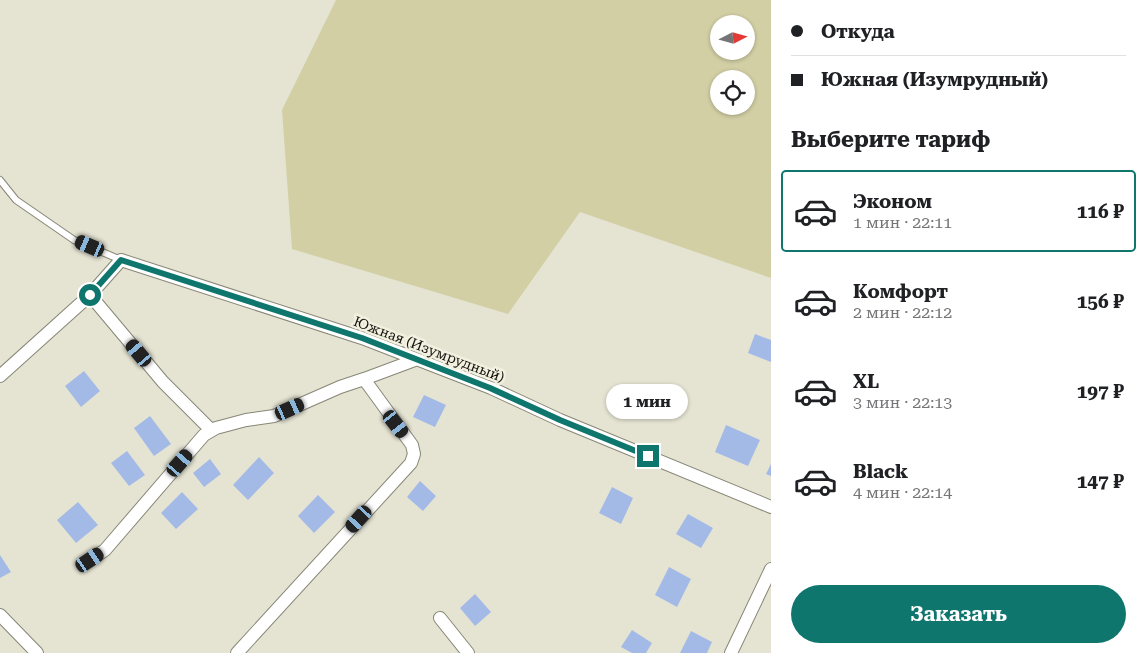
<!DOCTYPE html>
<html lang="ru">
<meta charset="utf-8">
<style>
body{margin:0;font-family:"Roboto Serif",serif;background:#f2f2f2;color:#202124;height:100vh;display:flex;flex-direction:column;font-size:19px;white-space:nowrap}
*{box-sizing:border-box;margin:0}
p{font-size:16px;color:#757577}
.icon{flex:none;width:28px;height:28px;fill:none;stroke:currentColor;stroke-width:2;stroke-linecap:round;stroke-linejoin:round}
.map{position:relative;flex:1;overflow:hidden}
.sheet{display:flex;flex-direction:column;background:#fff;width:375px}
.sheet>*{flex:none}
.guide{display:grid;align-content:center;height:110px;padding:0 20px;background:#fff}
.needle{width:32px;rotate:84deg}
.tools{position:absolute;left:710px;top:15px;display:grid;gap:10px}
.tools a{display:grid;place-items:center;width:45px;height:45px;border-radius:50%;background:#fff;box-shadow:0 1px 4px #0004;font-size:25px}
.end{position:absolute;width:22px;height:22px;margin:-11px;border:6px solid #0f766e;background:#fff;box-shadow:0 0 0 2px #fff}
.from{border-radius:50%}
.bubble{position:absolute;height:35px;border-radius:18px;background:#fff;box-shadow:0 1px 4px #0004;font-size:16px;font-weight:700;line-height:35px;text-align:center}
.car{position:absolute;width:15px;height:30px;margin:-15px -8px;border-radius:6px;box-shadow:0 0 4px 1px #0007;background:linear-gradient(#222 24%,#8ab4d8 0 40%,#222 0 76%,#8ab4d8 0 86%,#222 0)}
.guide b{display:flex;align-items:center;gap:18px;height:48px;font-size:19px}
.guide b+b{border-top:1px solid #e0e0e0}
.guide i{width:12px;height:12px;background:#202124}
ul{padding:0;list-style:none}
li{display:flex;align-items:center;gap:15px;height:82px;margin:0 10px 8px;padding:0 10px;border:2px solid transparent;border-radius:5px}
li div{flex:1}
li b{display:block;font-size:19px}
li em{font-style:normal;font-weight:700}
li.current{border-color:#0f766e}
li>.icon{width:45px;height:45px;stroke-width:1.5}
h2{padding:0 20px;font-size:22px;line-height:60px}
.action{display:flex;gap:10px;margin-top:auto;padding:10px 20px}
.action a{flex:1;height:58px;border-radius:30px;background:#0f766e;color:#fff;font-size:20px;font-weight:700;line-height:58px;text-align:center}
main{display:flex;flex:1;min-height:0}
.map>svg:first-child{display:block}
.green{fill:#d2cfa5;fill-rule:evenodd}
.building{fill:#a3bae7}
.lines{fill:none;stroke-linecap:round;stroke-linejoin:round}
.lane-casing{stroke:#878676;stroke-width:8}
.street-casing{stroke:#878676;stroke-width:14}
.lane{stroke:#fff;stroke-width:6}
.street{stroke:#fff;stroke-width:12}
.route{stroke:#0f766e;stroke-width:6}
.labels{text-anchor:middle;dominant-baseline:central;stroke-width:5;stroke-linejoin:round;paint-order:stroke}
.street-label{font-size:14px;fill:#14130e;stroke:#f2f1e0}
</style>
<main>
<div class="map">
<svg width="771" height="653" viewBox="0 0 771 653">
<rect width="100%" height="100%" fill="#e5e4d3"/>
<path class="green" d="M336,0H771V278L580,212L508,314L292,249L282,110ZM719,24H746V51H719ZM719,79H746V106H719Z"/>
<path class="building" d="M755,334L771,340V362L748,353Z
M84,371L100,391L81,407L65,386Z
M424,395L446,405L435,427L413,417Z
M150,416L171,444L154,456L134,428Z
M726,425L760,440L748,466L715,452Z
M127,451L145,475L129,486L111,463Z
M259,457L274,473L248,500L233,485Z
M210,459L221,474L204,487L193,473Z
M771,464V476L766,474Z
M420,481L436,496L423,511L407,497Z
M612,487L633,498L621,524L599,513Z
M182,492L198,509L176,529L161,513Z
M318,495L335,512L314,533L298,516Z
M78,502L98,525L76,543L57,520Z
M688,514L713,528L701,548L676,534Z
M0,555L11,572L0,578Z
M669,567L691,579L677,607L655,595Z
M475,594L491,612L475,626L460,608Z
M632,630L652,643L646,653H632L621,647Z
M691,631L712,642L707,653H680Z"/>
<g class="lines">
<defs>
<path id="lane" d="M0,180L16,200L74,240L121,260"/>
<path id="street" d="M90,295L163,382L211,430
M0,376L90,295L121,260L362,338L491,388L560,420L771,507
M90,560L105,550L204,435L216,428L246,420L274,416L340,387L364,379L415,360
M0,615L37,653
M440,618L468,653
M237,653L411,463L414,454L412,445L364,379
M731,653L771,569"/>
</defs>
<use href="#lane" class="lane-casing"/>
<use href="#street" class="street-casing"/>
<use href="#lane" class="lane"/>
<use href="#street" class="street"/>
</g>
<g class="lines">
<path class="route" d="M90,295L121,260L362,338L490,388L560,420L648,456"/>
</g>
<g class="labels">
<g class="street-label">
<text transform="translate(429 349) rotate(21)">Южная (Изумрудный)</text>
</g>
</g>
</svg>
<div class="tools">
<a><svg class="needle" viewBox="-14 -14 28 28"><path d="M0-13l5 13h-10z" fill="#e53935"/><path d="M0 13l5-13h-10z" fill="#757577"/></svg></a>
<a><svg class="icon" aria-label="locate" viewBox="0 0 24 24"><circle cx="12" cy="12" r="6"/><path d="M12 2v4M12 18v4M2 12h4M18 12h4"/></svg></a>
</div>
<i class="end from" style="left:90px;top:295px"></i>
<i class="end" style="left:648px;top:456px"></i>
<div class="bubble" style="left:606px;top:384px;width:82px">1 мин</div>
<i class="car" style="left:90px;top:246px;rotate:293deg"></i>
<i class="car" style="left:139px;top:353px;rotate:320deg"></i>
<i class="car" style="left:290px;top:409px;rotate:66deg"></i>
<i class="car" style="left:396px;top:424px;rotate:142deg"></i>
<i class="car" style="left:180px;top:463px;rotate:41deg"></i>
<i class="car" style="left:359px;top:519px;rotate:222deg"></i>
<i class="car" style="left:90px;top:560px;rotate:56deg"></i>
</div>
<section class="sheet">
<div class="guide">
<b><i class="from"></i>Откуда</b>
<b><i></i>Южная (Изумрудный)</b>
</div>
<h2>Выберите тариф</h2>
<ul>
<li class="current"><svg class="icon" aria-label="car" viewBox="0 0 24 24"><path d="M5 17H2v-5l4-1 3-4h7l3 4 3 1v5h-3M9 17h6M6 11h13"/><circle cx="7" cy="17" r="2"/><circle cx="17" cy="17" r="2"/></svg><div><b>Эконом</b><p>1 мин · 22:11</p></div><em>116 ₽</em></li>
<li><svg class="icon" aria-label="car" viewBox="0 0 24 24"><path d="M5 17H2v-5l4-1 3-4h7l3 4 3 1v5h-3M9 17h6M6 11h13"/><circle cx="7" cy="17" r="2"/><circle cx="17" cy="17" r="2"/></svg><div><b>Комфорт</b><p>2 мин · 22:12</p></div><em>156 ₽</em></li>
<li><svg class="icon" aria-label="car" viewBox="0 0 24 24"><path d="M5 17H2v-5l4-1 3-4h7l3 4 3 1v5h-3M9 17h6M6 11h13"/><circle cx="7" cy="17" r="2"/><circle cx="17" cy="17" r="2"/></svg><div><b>XL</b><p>3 мин · 22:13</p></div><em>197 ₽</em></li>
<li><svg class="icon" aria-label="car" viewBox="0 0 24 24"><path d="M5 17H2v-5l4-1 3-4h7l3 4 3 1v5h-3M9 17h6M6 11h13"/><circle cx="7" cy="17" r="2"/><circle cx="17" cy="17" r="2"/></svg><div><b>Black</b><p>4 мин · 22:14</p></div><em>147 ₽</em></li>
</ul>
<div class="action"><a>Заказать</a></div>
</section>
</main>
